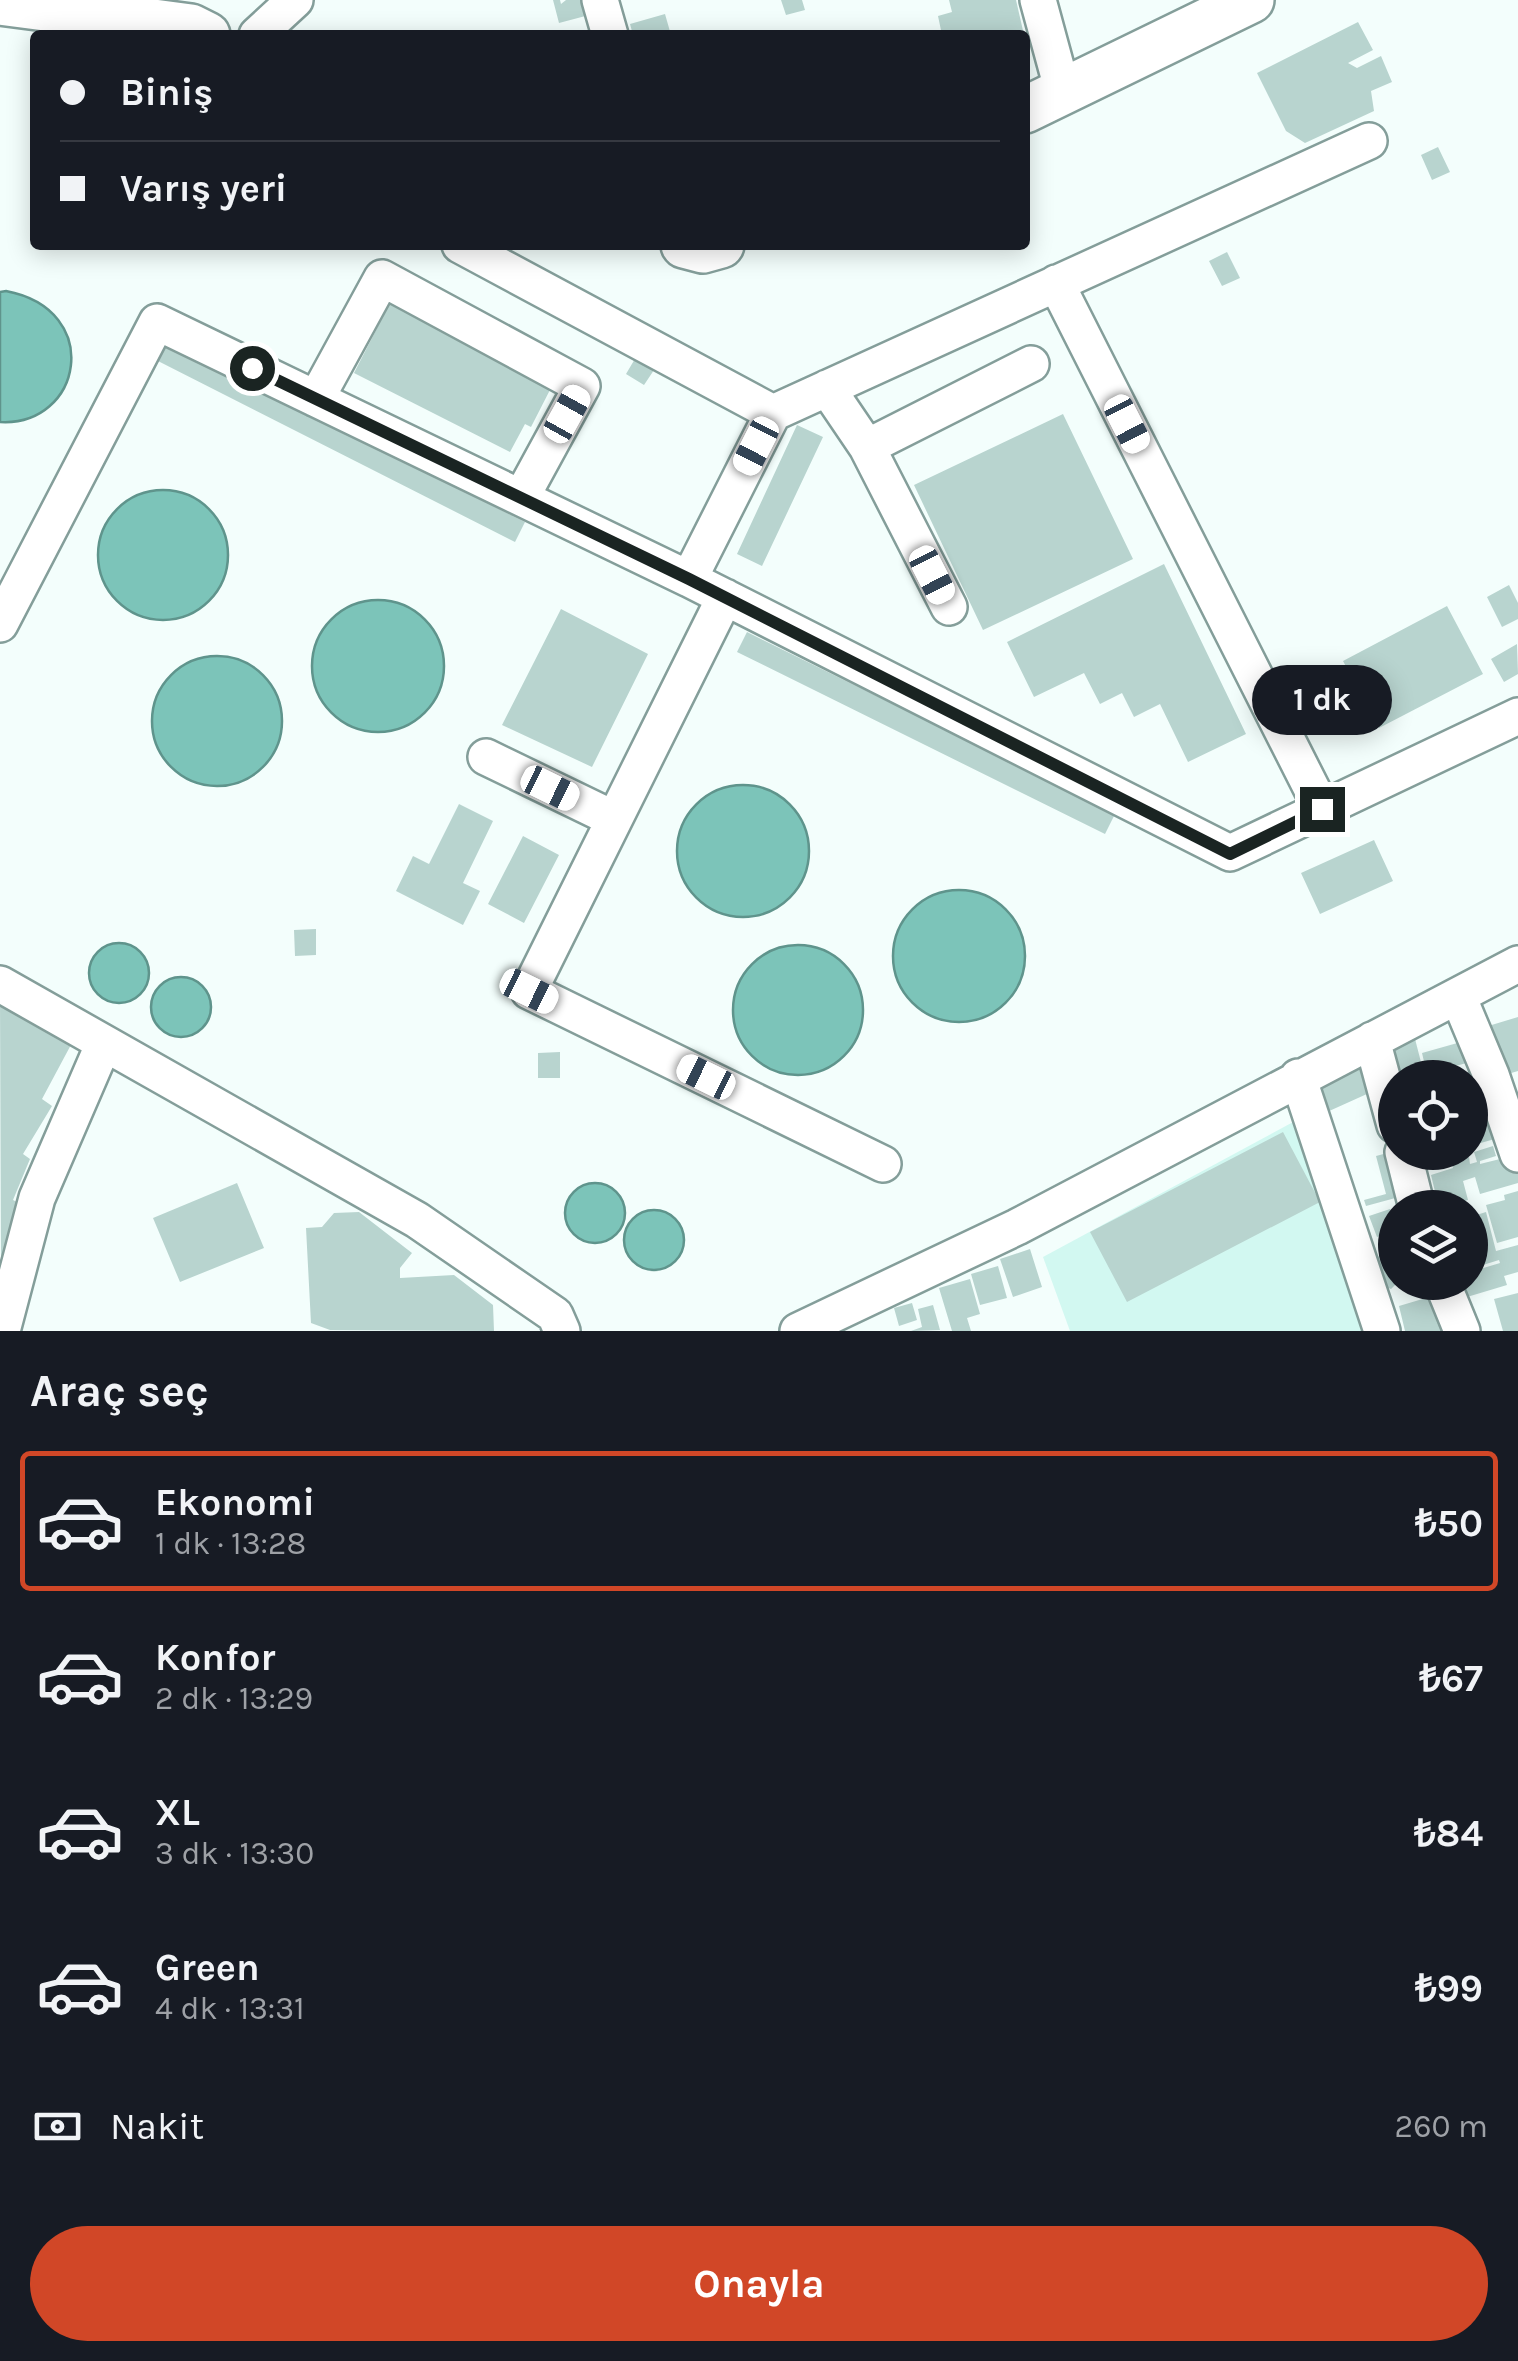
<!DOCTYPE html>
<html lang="tr">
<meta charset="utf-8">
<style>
body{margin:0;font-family:Karla,sans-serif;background:#20242c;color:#f1f3f6;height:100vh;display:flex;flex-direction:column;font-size:38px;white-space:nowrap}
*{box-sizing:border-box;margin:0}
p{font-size:32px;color:#9ea1a6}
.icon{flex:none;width:55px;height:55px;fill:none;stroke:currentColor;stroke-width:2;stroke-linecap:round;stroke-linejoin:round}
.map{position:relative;height:1331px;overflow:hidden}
.panel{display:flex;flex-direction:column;background:#171b24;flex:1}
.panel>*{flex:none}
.top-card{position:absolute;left:30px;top:30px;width:1000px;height:220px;border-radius:10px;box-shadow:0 5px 25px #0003;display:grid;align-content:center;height:220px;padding:0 30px;background:#171b24}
.buttons{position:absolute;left:1378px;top:1060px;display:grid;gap:20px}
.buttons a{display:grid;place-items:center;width:110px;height:110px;border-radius:50%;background:#171b24;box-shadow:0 5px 25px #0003;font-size:50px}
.end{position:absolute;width:45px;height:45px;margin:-22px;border:12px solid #1a2422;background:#fff;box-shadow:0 0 0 5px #fff}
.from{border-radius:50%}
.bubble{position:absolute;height:70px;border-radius:35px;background:#171b24;box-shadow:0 5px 25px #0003;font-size:32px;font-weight:700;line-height:70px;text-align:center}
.car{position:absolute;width:30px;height:60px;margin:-30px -15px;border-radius:12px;box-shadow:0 0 8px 2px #0007;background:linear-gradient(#fff 24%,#345 0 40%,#fff 0 76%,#345 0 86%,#fff 0)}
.top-card b{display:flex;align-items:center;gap:35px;height:95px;font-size:38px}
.top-card b+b{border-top:2px solid #363941}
.top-card i{width:25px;height:25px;background:#f1f3f6}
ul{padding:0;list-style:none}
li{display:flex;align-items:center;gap:30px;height:140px;margin:0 20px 15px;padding:0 10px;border:5px solid transparent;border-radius:10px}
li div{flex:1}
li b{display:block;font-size:38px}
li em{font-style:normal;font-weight:700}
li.current{border-color:#d14727}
li>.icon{width:90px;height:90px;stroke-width:1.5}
h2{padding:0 30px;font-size:45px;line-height:120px}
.pay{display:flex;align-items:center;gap:25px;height:110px;padding:0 30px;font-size:38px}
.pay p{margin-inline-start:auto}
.primary-button{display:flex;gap:20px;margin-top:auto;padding:20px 30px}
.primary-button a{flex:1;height:115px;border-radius:60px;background:#d14727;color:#fff;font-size:40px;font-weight:700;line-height:115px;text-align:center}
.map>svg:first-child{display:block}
.built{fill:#d2f8f1}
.water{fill:#7cc4b9;stroke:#5f948c;stroke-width:2.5}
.building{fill:#b8d4cf}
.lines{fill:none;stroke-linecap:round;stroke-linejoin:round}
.minor-casing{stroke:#849e9a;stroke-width:40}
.major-casing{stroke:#849e9a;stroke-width:50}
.minor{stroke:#fff;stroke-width:35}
.major{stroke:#fff;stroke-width:45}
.route{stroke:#1a2422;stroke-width:12}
</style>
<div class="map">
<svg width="1518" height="1331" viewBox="0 0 1518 1331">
<rect width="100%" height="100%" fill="#f3fefc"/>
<path class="built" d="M1295,1121L1362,1331H1070L1043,1257Z"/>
<path class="water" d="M6,291C105,310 82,427 0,422V292Z
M98 555a65 65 0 1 1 130 0a65 65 0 1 1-130 0Z
M312 666a66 66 0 1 1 132 0a66 66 0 1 1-132 0Z
M152 721a65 65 0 1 1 130 0a65 65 0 1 1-130 0Z
M677 851a66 66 0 1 1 132 0a66 66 0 1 1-132 0Z
M893 956a66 66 0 1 1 132 0a66 66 0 1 1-132 0Z
M89 973a30 30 0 1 1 60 0a30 30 0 1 1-60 0Z
M733 1010a65 65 0 1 1 130 0a65 65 0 1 1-130 0Z
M151 1007a30 30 0 1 1 60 0a30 30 0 1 1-60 0Z
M565 1213a30 30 0 1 1 60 0a30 30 0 1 1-60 0Z
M624 1240a30 30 0 1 1 60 0a30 30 0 1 1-60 0Z"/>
<path class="building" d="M553,0H560L561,4L566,0H589L593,14L559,23Z
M781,0H802L805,10L786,15Z
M949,0H1016L1024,35H942L938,16L952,12Z
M665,14L671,35H633L630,24Z
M1358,22L1373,50L1348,63L1357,68L1381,56L1392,82L1371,91L1374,111L1305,143L1286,131L1257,73Z
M1438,147L1450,172L1432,180L1421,155Z
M1227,252L1240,278L1222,286L1209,261Z
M390,303L552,386L531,427L525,424L510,452L354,373Z
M165,340L525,522L515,542L156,360Z
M639,352L658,364L644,385L626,374Z
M1063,414L1133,559L983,630L914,485Z
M797,425L823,437L762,566L737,554Z
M1164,564L1246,734L1188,762L1160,704L1134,717L1122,693L1100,704L1084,673L1034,697L1007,642Z
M1509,585L1518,603V619L1502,627L1487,597Z
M1447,606L1483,674L1379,728L1343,661Z
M561,609L648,654L592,767L502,725Z
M747,632L1115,814L1105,834L737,652Z
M1517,644L1518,674L1504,682L1491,659Z
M1331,679L1346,707L1314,723L1299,694Z
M459,804L493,821L463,883L480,891L463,925L396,891L413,856L429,864Z
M523,836L559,855L524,923L488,904Z
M1374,840L1393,881L1320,914L1301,873Z
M316,929V955L295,956L294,930Z
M0,999L73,1041L42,1099L52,1106L23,1154L30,1159L13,1200L25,1206L1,1265Z
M1518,1017V1071L1501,1076L1485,1027Z
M1414,1035L1423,1070H1426L1422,1053L1468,1040L1474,1061L1448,1068L1450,1078H1409L1408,1073L1389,1078L1381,1043Z
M560,1052V1078H538V1053Z
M1363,1056L1378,1089L1327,1112L1312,1079Z
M1481,1069L1489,1098L1470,1103V1078L1453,1076Z
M1494,1102L1502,1137L1477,1144L1470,1108Z
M1283,1132L1320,1202L1127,1302L1090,1232Z
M1493,1146L1496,1156L1480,1161V1164L1500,1159L1498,1151L1513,1147L1518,1162V1183L1480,1194L1475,1177L1463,1181L1468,1200L1439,1208L1431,1175L1453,1168L1451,1161L1469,1157L1470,1164L1477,1162L1474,1152Z
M1395,1151L1410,1194L1366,1206L1364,1200L1386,1194L1376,1156Z
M237,1183L264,1248L180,1282L153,1218Z
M1518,1191V1237L1497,1243L1486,1205L1505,1200L1504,1195Z
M1390,1209L1395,1230L1377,1237L1369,1216Z
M359,1212L412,1253L400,1268V1278L454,1275L493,1305L494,1331L330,1330L311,1323L306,1228L322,1227L334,1213Z
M1486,1212L1496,1251L1518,1245V1272L1504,1276L1507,1285L1467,1297L1463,1282H1470V1272L1500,1263L1499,1260L1470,1269V1217Z
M1030,1249L1042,1287L1013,1297L1000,1259Z
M1395,1252V1282H1398L1391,1289L1378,1284L1373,1268L1377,1257Z
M998,1266L1007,1298L980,1305L971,1274Z
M970,1279L980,1314L967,1318L971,1331H952L939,1288Z
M1518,1293V1331H1503L1494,1299Z
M1436,1295L1446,1331H1405L1399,1306Z
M912,1303L917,1320L899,1326L894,1308Z
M933,1305L940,1330L911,1331L922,1327L918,1309Z"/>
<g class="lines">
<defs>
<path id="minor" d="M600,0L610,35
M1038,0L1063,92
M257,35L295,0
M1369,141L773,413L689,579L1230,853L1518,716
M460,245L773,413
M1056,283L1322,809
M827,388L867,447L1031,364
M316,399L382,278L582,386L521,498
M867,447L949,607
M725,597L529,991L883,1164
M0,624L157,322L689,579
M486,757L614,819
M0,984L417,1220L555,1315L562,1331
M1458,996L1491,1075L1518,1154
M1372,1040L1395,1125
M1298,1077L1382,1331
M1403,1152L1417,1208
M1442,1282L1462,1331
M2,1331L37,1198L104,1043
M798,1331L1017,1227L1518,964"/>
<path id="major" d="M0,2L191,27L207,35
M1025,110L1251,0
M684,245L703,250L721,245"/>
</defs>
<use href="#minor" class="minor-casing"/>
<use href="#major" class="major-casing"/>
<use href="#minor" class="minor"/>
<use href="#major" class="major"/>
</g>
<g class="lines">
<path class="route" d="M252,368L689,579L1230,854L1322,809"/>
</g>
</svg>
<div class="buttons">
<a><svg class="icon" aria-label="locate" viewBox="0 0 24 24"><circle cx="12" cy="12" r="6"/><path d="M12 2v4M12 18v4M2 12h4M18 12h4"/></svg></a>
<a><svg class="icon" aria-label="layers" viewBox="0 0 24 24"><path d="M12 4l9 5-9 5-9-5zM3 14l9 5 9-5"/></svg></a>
</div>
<i class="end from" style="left:252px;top:368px"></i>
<i class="end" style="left:1322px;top:809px"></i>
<div class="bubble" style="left:1252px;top:665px;width:140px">1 dk</div>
<i class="car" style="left:567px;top:414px;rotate:29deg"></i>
<i class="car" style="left:1127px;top:424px;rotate:153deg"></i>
<i class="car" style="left:756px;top:446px;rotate:207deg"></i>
<i class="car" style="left:932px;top:575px;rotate:153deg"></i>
<i class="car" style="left:550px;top:788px;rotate:116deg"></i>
<i class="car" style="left:529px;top:991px;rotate:116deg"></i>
<i class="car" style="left:706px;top:1077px;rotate:296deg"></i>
<div class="top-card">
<b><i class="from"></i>Biniş</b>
<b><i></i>Varış yeri</b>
</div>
</div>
<section class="panel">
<h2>Araç seç</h2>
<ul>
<li class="current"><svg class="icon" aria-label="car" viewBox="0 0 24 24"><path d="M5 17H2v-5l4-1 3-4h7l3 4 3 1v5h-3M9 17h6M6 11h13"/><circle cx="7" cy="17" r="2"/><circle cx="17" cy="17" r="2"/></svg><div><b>Ekonomi</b><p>1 dk · 13:28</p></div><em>₺50</em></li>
<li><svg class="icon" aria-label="car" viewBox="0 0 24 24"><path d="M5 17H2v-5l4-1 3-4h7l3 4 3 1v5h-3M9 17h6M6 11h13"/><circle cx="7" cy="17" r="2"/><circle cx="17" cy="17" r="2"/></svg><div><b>Konfor</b><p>2 dk · 13:29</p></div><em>₺67</em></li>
<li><svg class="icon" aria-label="car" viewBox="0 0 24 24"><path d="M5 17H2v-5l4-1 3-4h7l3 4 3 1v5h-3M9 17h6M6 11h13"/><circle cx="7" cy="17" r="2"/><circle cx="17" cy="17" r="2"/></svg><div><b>XL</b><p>3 dk · 13:30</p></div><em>₺84</em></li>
<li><svg class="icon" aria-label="car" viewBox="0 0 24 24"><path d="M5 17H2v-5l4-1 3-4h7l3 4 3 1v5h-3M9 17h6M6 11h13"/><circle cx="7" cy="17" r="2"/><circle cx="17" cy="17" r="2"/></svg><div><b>Green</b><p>4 dk · 13:31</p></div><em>₺99</em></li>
</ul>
<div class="pay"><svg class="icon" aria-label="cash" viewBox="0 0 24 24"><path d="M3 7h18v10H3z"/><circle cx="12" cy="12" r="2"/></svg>Nakit<p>260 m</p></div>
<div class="primary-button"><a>Onayla</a></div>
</section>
